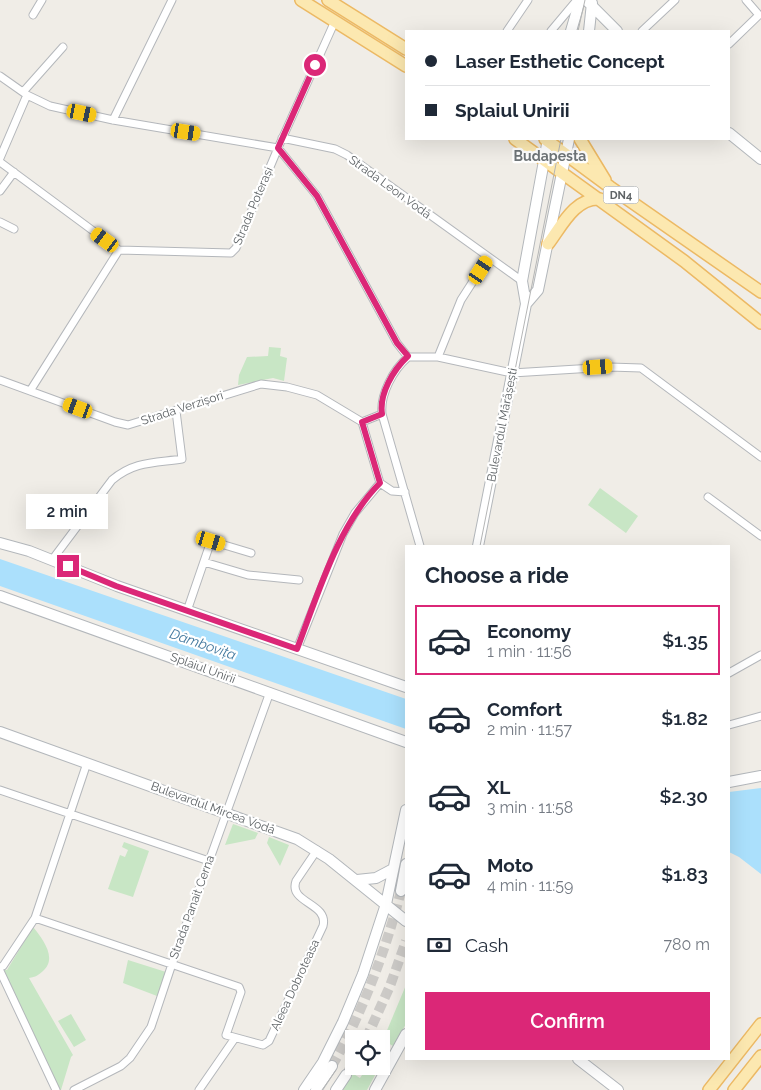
<!DOCTYPE html>
<meta charset="utf-8">
<style>
body{margin:0;font-family:Raleway,sans-serif;background:#f6f6f7;color:#1f2937;height:100vh;display:flex;flex-direction:column;font-size:19px;white-space:nowrap}
*{box-sizing:border-box;margin:0}
p{font-size:16px;color:#747a83}
.icon{flex:none;width:28px;height:28px;fill:none;stroke:currentColor;stroke-width:2;stroke-linecap:round;stroke-linejoin:round}
.map{position:relative;flex:1;overflow:hidden}
.sheet{position:absolute;left:405px;top:545px;width:325px;height:515px;display:flex;flex-direction:column;background:#fff;border-radius:0px;box-shadow:0 5px 20px #0002}
.sheet>*{flex:none}
.top-card{position:absolute;left:405px;top:30px;width:325px;height:110px;border-radius:0px;box-shadow:0 5px 20px #0002;display:grid;align-content:center;height:110px;padding:0 20px;background:#fff}
.buttons{position:absolute;left:345px;top:1030px;display:grid;gap:10px}
.buttons a{display:grid;place-items:center;width:45px;height:45px;border-radius:0px;background:#fff;box-shadow:0 5px 20px #0002;font-size:25px}
.end{position:absolute;width:22px;height:22px;margin:-11px;border:6px solid #db2777;background:#fff;box-shadow:0 0 0 2px #fff}
.from{border-radius:50%}
.bubble{position:absolute;height:35px;border-radius:0px;background:#fff;box-shadow:0 5px 20px #0002;font-size:16px;font-weight:600;line-height:35px;text-align:center}
.car{position:absolute;width:15px;height:30px;margin:-15px -8px;border-radius:6px;box-shadow:0 0 4px 1px #0007;background:linear-gradient(#f5c518 24%,#345 0 40%,#f5c518 0 76%,#345 0 86%,#f5c518 0)}
.top-card b{display:flex;align-items:center;gap:18px;height:48px;font-size:19px}
.top-card b+b{border-top:1px solid #e0e1e3}
.top-card i{width:12px;height:12px;background:#1f2937}
ul{padding:0;list-style:none}
li{display:flex;align-items:center;gap:15px;height:70px;margin:0 10px 8px;padding:0 10px;border:2px solid transparent;border-radius:0px}
li div{flex:1}
li b{display:block;font-size:19px}
li em{font-style:normal;font-weight:600}
li.selected{border-color:#db2777}
li>.icon{width:45px;height:45px;stroke-width:1.5}
h2{padding:0 20px;font-size:22px;line-height:60px}
.pay{display:flex;align-items:center;gap:12px;height:55px;padding:0 20px;font-size:19px}
.pay p{margin-inline-start:auto}
.primary-button{display:flex;gap:10px;margin-top:auto;padding:10px 20px}
.primary-button a{flex:1;height:58px;border-radius:0px;background:#db2777;color:#fff;font-size:20px;font-weight:600;line-height:58px;text-align:center}
.map>svg:first-child{display:block}
.green{fill:#c8e6c5}
.water{fill:#abe0fc}
.lines{fill:none;stroke-linecap:round;stroke-linejoin:round}
.secondary-tunnel{stroke:#cccac7;stroke-width:10;stroke-dasharray:10 5;stroke-linecap:butt}
.street-casing{stroke:#b4b7bb;stroke-width:9}
.secondary-casing{stroke:#b3b7bb;stroke-width:12}
.primary-casing{stroke:#ecb964;stroke-width:14}
.street{stroke:#fff;stroke-width:7}
.secondary{stroke:#fff;stroke-width:10}
.primary{stroke:#fce8b0;stroke-width:11}
.tram{stroke:#b5b6b6;stroke-width:1}
.route{stroke:#db2777;stroke-width:6}
.labels{text-anchor:middle;dominant-baseline:central;stroke-width:4.5;stroke-linejoin:round;paint-order:stroke}
.shield{fill:#fff;stroke:#8e9294;stroke-width:1}
.shield-label{font-size:11px;font-weight:bold;fill:#5e6366}
.street-label{font-size:12px;fill:#5e6366;stroke:#fff}
.neighbourhood-label{font-size:14px;font-weight:bold;fill:#6f7578;stroke:#fff}
.water-label{font-size:14px;font-style:italic;fill:#41779d;stroke:#fff}
</style>
<div class="map">
<svg width="761" height="1090" viewBox="0 0 761 1090">
<rect width="100%" height="100%" fill="#f0ede7"/>
<path class="green" d="M269,347L281,348L280,356L287,358L284,381L273,378L238,385L239,375L247,357L268,356Z
M600,488L638,516L626,533L588,505Z
M233,824L258,833L255,839L225,845Z
M269,837L289,845L280,866L267,843Z
M124,842L149,851L133,897L108,889L120,855L125,857L128,850L122,847Z
M33,927C42,938 58,958 43,971C38,975 36,977 29,978L73,1055L71,1057L61,1090H56L0,968L7,970Z
M128,960L166,972L157,996L123,983Z
M406,985V1024L393,1046L383,1040Z
M71,1014L86,1040L74,1047L58,1021Z
M368,1066H380L367,1090H341L352,1073L360,1078Z"/>
<path class="water" d="M0,559L406,699V729L0,586Z
M761,788V874L739,857L729,852V792Z"/>
<g class="lines">
<path class="secondary-tunnel" d="M366,1039L390,986L406,941
M332,1066C363,1011 385,953 401,891
M346,1075L354,1062"/>
<defs>
<path id="street" d="M746,0L759,15
M33,15L42,0
M507,31L528,0
M551,31L577,0
M642,31L675,0
M729,44L759,15
M0,76L27,95L50,106L113,120L278,148L317,196L397,343L408,357H438L512,373L610,367L641,368L761,457
M23,92L63,47
M113,120L172,0
M282,138L335,149L347,155L522,281
M0,158L27,95
M0,162L119,250L231,253L236,248L278,148L335,21
M0,191L14,172
M0,222L14,229
M408,357C393,370 380,394 382,414L420,546
M438,357L461,300L488,258
M0,380L115,422L128,425L261,384L287,387L317,395L362,422
M30,391L119,250
M362,422L380,483L392,491L405,492
M362,422L382,414
M708,497L761,536
M52,560L112,480C134,461 155,463 182,459L176,411
M204,562L248,575L299,580
M187,611L211,541L251,553
M297,649L343,534L355,513L380,483
M729,673L761,655
M729,725L761,716
M0,790L209,861
M35,918L239,987L241,992L226,1035L263,1045L269,1041L323,926C329,903 288,903 296,881L317,850
M0,967L3,966L35,918L87,763
M0,971L56,1090
M74,1090L121,1066L130,1058L151,1027L172,964L270,692
M199,1090L235,1038"/>
<path id="secondary" d="M586,0L617,31
M571,31L580,0
M589,31L592,3
M729,133L761,159
M526,304L538,290L569,139
M0,543L29,551L117,586L406,687
M478,546L526,304L522,281L548,139
M0,596L406,742
M0,732L297,839L329,859L406,921
M729,782L761,776
M357,880L376,878L393,869
M401,891L406,864
M578,1059L618,1090
M304,1090L323,1062L343,1022L363,974L386,904L406,810
M316,1090L332,1066
M336,1090L346,1075
M375,1090L406,1034"/>
<path id="primary" d="M301,0L406,66
M328,0L406,49
M515,139L684,261L761,323
M545,139L610,187L761,292
M580,139L605,180
M548,244C561,227 575,197 600,199
M709,1090L761,1024
M734,1090L761,1056"/>
</defs>
<use href="#street" class="street-casing"/>
<use href="#secondary" class="secondary-casing"/>
<use href="#primary" class="primary-casing"/>
<use href="#street" class="street"/>
<use href="#secondary" class="secondary"/>
<use href="#primary" class="primary"/>
<path class="tram" d="M578,31L585,0
M480,546L561,139
M406,892V890
M322,1090L336,1070"/>
</g>
<g class="lines">
<path class="route" d="M68,566L116,586L297,649C318,594 338,525 380,483L362,422L382,414C379,394 393,370 408,356L397,343L317,196L278,148L315,65"/>
</g>
<g class="labels">
<rect class="shield" x="603.5" y="186.5" width="35" height="17" rx="4"/>
<g class="shield-label">
<text x="621" y="195">DN4</text>
</g>
<g class="street-label">
<text transform="translate(390 187) rotate(36)">Strada Leon Vodă</text>
<text transform="translate(253 206) rotate(-67)">Strada Poterași</text>
<text transform="translate(182 408) rotate(-18)">Strada Verzișori</text>
<text transform="translate(502 425) rotate(-79)">Bulevardul Mărășești</text>
<text transform="translate(203 668) rotate(20)">Splaiul Unirii</text>
<text transform="translate(213 808) rotate(20)">Bulevardul Mircea Vodă</text>
<text transform="translate(192 907) rotate(-70)">Strada Panait Cerna</text>
<text transform="translate(295 985) rotate(-65)">Aleea Dobroteasa</text>
</g>
<g class="neighbourhood-label">
<text x="550" y="156">Budapesta</text>
</g>
<g class="water-label">
<text transform="translate(203 644) rotate(19)">Dâmbovița</text>
</g>
</g>
</svg>
<div class="buttons">
<a><svg class="icon" aria-label="locate" viewBox="0 0 24 24"><circle cx="12" cy="12" r="6"/><path d="M12 2v4M12 18v4M2 12h4M18 12h4"/></svg></a>
</div>
<i class="end from" style="left:315px;top:65px"></i>
<i class="end" style="left:68px;top:566px"></i>
<div class="bubble" style="left:26px;top:494px;width:82px">2 min</div>
<i class="car" style="left:82px;top:113px;rotate:102deg"></i>
<i class="car" style="left:186px;top:132px;rotate:99deg"></i>
<i class="car" style="left:105px;top:240px;rotate:306deg"></i>
<i class="car" style="left:481px;top:270px;rotate:33deg"></i>
<i class="car" style="left:598px;top:367px;rotate:86deg"></i>
<i class="car" style="left:78px;top:408px;rotate:290deg"></i>
<i class="car" style="left:211px;top:541px;rotate:107deg"></i>
<div class="top-card">
<b><i class="from"></i>Laser Esthetic Concept</b>
<b><i></i>Splaiul Unirii</b>
</div>
<section class="sheet">
<h2>Choose a ride</h2>
<ul>
<li class="selected"><svg class="icon" aria-label="car" viewBox="0 0 24 24"><path d="M5 17H2v-5l4-1 3-4h7l3 4 3 1v5h-3M9 17h6M6 11h13"/><circle cx="7" cy="17" r="2"/><circle cx="17" cy="17" r="2"/></svg><div><b>Economy</b><p>1 min · 11:56</p></div><em>$1.35</em></li>
<li><svg class="icon" aria-label="car" viewBox="0 0 24 24"><path d="M5 17H2v-5l4-1 3-4h7l3 4 3 1v5h-3M9 17h6M6 11h13"/><circle cx="7" cy="17" r="2"/><circle cx="17" cy="17" r="2"/></svg><div><b>Comfort</b><p>2 min · 11:57</p></div><em>$1.82</em></li>
<li><svg class="icon" aria-label="car" viewBox="0 0 24 24"><path d="M5 17H2v-5l4-1 3-4h7l3 4 3 1v5h-3M9 17h6M6 11h13"/><circle cx="7" cy="17" r="2"/><circle cx="17" cy="17" r="2"/></svg><div><b>XL</b><p>3 min · 11:58</p></div><em>$2.30</em></li>
<li><svg class="icon" aria-label="car" viewBox="0 0 24 24"><path d="M5 17H2v-5l4-1 3-4h7l3 4 3 1v5h-3M9 17h6M6 11h13"/><circle cx="7" cy="17" r="2"/><circle cx="17" cy="17" r="2"/></svg><div><b>Moto</b><p>4 min · 11:59</p></div><em>$1.83</em></li>
</ul>
<div class="pay"><svg class="icon" aria-label="cash" viewBox="0 0 24 24"><path d="M3 7h18v10H3z"/><circle cx="12" cy="12" r="2"/></svg>Cash<p>780 m</p></div>
<div class="primary-button"><a>Confirm</a></div>
</section>
</div>
